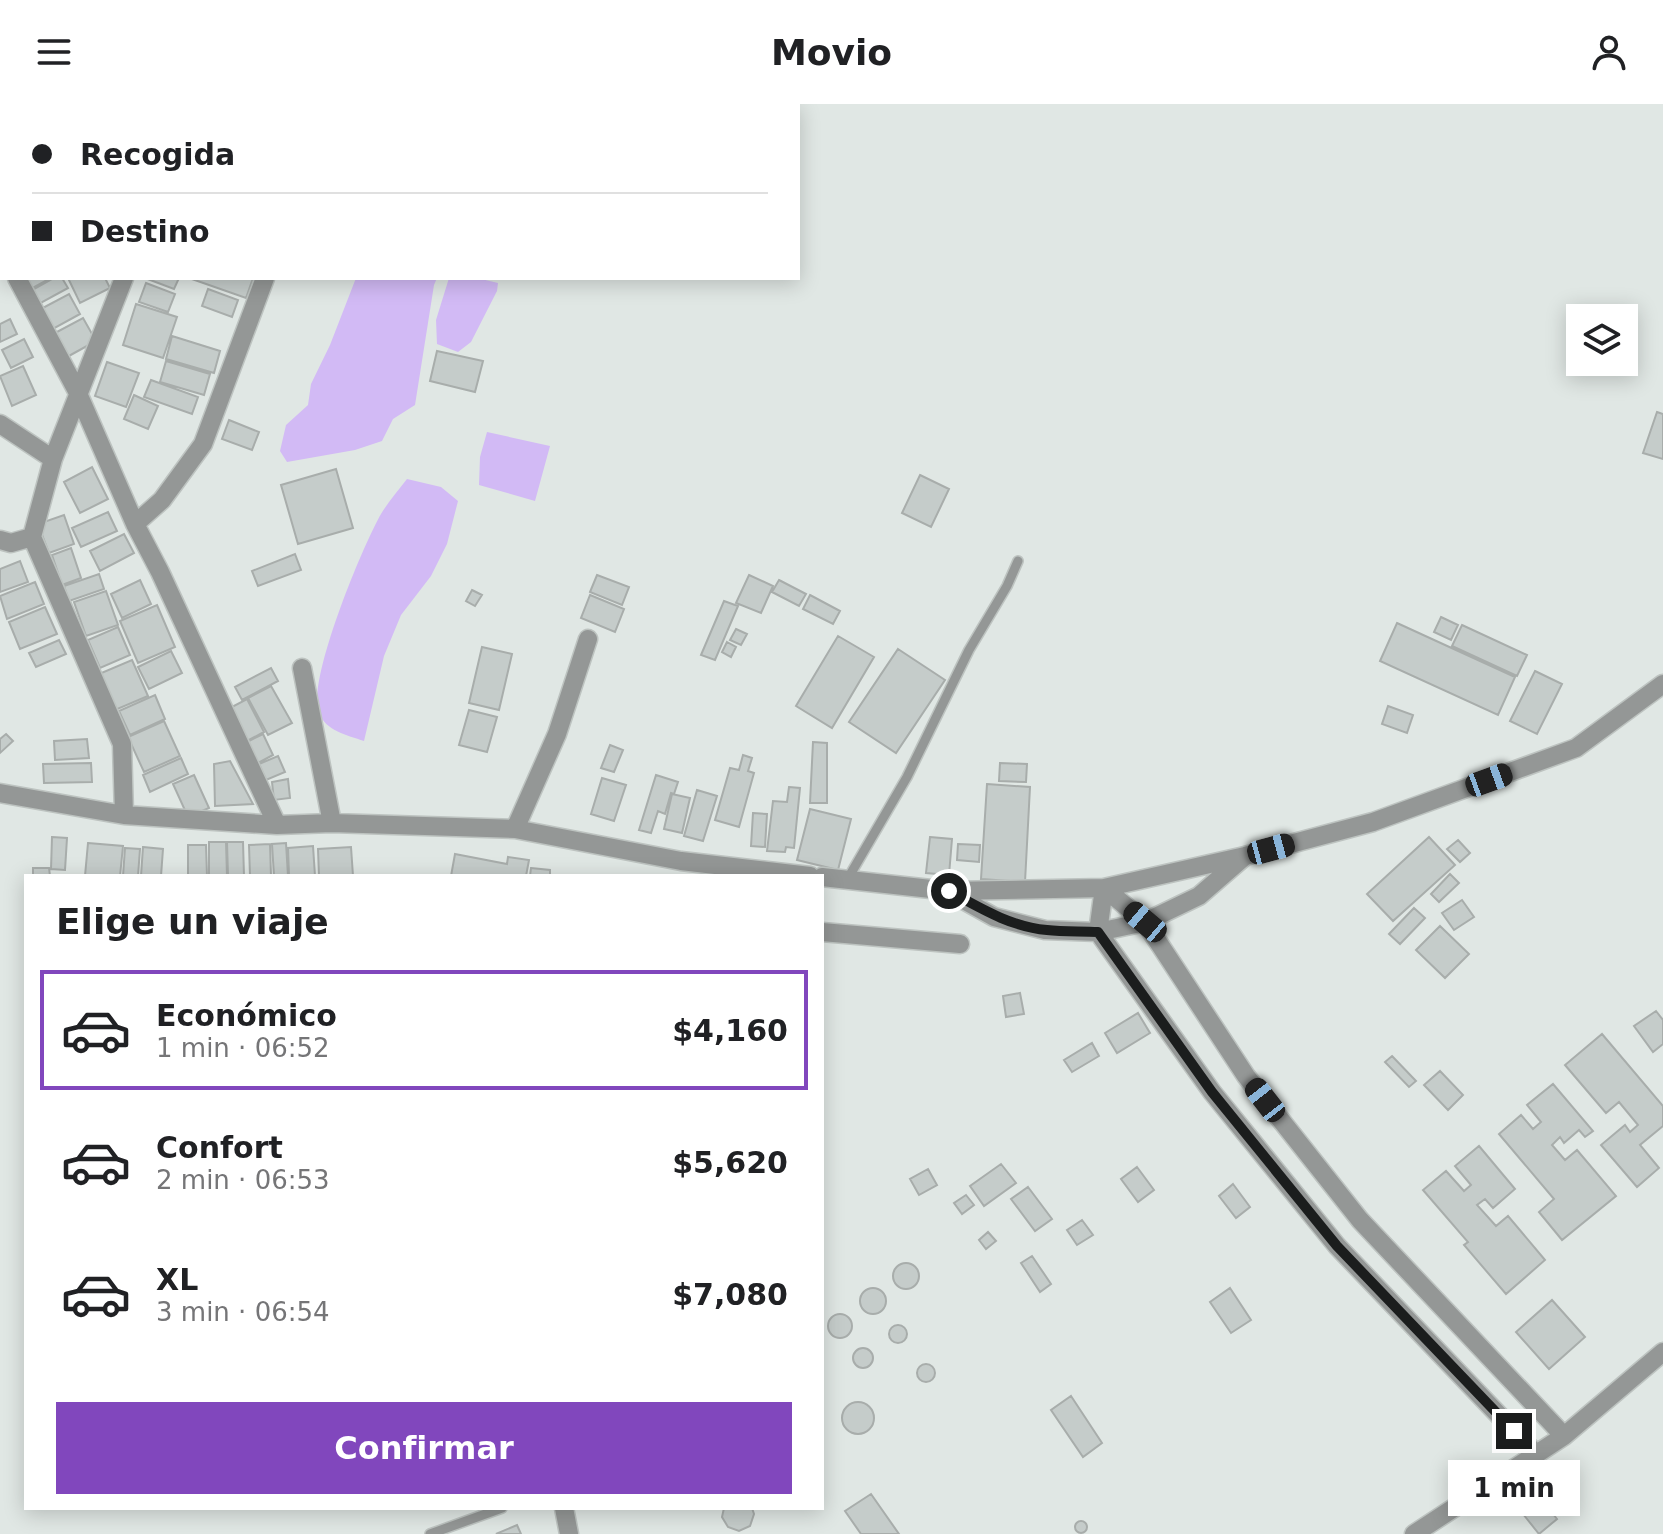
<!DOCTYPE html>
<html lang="es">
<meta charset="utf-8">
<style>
body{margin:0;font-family:"DejaVu Sans",sans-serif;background:#f2f2f2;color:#202124;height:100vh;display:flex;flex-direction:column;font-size:30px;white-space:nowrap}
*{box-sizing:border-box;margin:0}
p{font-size:26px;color:#757577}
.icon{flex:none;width:44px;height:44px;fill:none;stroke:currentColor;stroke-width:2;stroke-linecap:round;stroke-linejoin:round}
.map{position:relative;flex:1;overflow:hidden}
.side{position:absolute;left:24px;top:770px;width:800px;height:636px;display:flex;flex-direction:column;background:#fff;border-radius:0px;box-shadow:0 4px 20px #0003}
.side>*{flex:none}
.guide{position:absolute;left:0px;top:0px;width:800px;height:176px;box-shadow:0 4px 20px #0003;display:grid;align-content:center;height:176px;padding:0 32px;background:#fff}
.tools{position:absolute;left:1566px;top:200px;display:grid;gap:16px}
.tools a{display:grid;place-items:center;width:72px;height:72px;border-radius:0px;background:#fff;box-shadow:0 4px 20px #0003;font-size:40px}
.end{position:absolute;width:36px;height:36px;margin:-18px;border:10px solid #1b1d1d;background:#fff;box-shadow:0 0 0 4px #fff}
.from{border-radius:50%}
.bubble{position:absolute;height:56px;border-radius:0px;background:#fff;box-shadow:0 4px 20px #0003;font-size:26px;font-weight:800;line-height:56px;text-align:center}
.car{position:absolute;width:24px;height:48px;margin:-24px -12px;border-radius:10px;box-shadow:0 0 6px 2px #0007;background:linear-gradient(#222 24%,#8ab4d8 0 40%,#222 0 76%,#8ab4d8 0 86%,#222 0)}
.guide b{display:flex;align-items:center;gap:28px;height:76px;font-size:30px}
.guide b+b{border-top:2px solid #e0e0e0}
.guide i{width:20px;height:20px;background:#202124}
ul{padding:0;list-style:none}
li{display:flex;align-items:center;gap:24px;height:120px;margin:0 16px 12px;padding:0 16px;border:4px solid transparent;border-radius:0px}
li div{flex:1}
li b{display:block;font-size:30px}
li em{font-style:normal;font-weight:800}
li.on{border-color:#8147bd}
li>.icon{width:72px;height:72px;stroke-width:1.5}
h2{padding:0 32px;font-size:36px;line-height:96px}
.cta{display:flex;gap:16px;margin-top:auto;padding:16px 32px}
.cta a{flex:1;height:92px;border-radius:0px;background:#8147bd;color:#fff;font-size:32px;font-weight:800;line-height:92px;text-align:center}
header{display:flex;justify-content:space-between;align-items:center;height:104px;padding:0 32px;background:#fff;font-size:36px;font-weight:800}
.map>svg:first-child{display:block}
.green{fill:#d2baf5}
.building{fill:#c5ccca;stroke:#a8adab;stroke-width:2}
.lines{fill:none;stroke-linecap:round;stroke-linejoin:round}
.service-casing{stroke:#bdc3c0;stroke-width:12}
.minor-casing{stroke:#bdc3c0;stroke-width:21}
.service{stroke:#949796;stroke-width:9}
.minor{stroke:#949796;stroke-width:18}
.route{stroke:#1b1d1d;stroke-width:10}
</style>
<header><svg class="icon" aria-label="menu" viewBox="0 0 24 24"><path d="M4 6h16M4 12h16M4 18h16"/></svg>Movio<svg class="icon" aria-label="person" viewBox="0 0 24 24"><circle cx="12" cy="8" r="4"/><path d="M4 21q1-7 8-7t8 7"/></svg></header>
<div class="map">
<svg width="1663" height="1430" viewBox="0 0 1663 1430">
<rect width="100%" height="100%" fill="#e0e7e4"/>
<path class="green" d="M356,174H437L434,181L415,301L393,315L382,337L355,346L287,358L280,347L286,321L308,301L311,280L330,241Z
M449,174H477L498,179L497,187L471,238L458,248L437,240L436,216Z
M487,328L550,342L535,397L479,381L480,353Z
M407,375L441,383L458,397L447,440L431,472L401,511L384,552L364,637C347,631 326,627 319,609C306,578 363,441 381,410C388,398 398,387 407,375Z"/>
<path class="building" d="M25,174H51L29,186Z
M54,174H62L68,184L37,201L29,188Z
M72,174H105L110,184L80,199L69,176Z
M145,174H179L174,185Z
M189,174H253L246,194Z
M146,179L175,190L168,208L139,198Z
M208,185L238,196L232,213L202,202Z
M69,190L80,210L51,226L39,206Z
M136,200L177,213L163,254L123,241Z
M83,214L96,237L67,253L55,229Z
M10,215L17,230L0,238V220Z
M172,232L220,247L214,269L166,255Z
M24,235L33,253L11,264L2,246Z
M437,247L483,257L475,288L430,277Z
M166,257L210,270L204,291L160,278Z
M107,258L139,269L126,303L95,292Z
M23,262L36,291L12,302L0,272Z
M151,276L198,293L192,310L144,293Z
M134,291L158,302L148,325L124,315Z
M1657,308L1663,310V355L1643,349Z
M229,316L259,328L252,346L222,335Z
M92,363L108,395L80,409L64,378Z
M336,365L353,424L298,440L281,381Z
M920,371L949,385L931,423L902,409Z
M108,408L117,427L81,443L72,424Z
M64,411L74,440L49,449L38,420Z
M124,430L134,449L100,467L90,447Z
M71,444L81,474L62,481L52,451Z
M295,450L301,466L258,482L252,467Z
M20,457L28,478L0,488V465Z
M99,470L104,485L69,497L64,482Z
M597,471L629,483L622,501L590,488Z
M749,471L773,482L761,509L736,499Z
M140,476L151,500L122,514L111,490Z
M779,476L806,490L799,502L772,488Z
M35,478L44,500L7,515L0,492Z
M472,486L482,491L475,502L466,497Z
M106,487L118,521L86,532L74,498Z
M590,491L624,505L615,528L581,514Z
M810,491L840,507L833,520L803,505Z
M724,497L738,502L715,556L701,551Z
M157,501L175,543L138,559L120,517Z
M45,503L57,530L20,545L9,518Z
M1441,513L1458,521L1451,536L1434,528Z
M1397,519L1515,573L1498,611L1380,557Z
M1462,521L1527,551L1517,572L1452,542Z
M118,523L130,551L100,564L88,536Z
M736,525L747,530L741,541L730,536Z
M838,532L874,553L832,624L796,602Z
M59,536L66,550L36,563L29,549Z
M727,538L736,543L731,553L722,548Z
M482,543L512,550L499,606L469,599Z
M898,545L945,576L896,649L849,618Z
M171,547L182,569L149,585L138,563Z
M132,556L148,592L115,606L99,570Z
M271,564L278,577L242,596L235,583Z
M1535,567L1562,580L1537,630L1510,617Z
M271,582L292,619L268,631L248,594Z
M155,591L165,615L130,631L119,607Z
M247,595L264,628L247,637L230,604Z
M1388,602L1413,611L1407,629L1382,620Z
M469,606L497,613L487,648L459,641Z
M164,617L180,652L144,668L128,633Z
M6,630L13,637L0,649V635Z
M263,630L273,651L258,659L247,638Z
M87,635L89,654L55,656L54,637Z
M813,638L827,639V699H810Z
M610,641L623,646L614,668L601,664Z
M743,651L752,654L748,667L754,669L739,723L715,716L730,664L739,666Z
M278,652L285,668L266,676L259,660Z
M181,654L188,670L150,688L143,671Z
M230,657L253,700L215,702L214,660Z
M91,659L92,678L44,679L43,660Z
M1000,659L1027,660L1026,678L999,677Z
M194,671L209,704L188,713L173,680Z
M656,671L678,678L674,690L671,689L665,710L658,707L651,729L639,726Z
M602,674L626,681L614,717L591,710Z
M288,675L290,694L274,696L272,678Z
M987,680L1030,683L1025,778L981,775Z
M789,683L800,684L794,744L786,743L785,748L767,747L773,697L787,698Z
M697,686L717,692L703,737L684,732Z
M672,690L690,694L682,729L664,725Z
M810,705L851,715L838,766L797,756Z
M753,709L767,710L765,743L751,742Z
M52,733L67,734L65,766L51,765Z
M930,733L952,735L949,771L926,769Z
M1429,733L1455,761L1393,817L1367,790Z
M1458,736L1470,749L1460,758L1447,745Z
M209,738H226L227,772H209Z
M227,738H243L244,772H228Z
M88,739L123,742L120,772H85Z
M286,739L288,772H274L272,740Z
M270,740L271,772H250L249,741Z
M958,740L980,741L979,758L957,756Z
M188,741H206L207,772H188Z
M313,742L315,772H289L288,744Z
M143,743L163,745L161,772H141Z
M351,743L353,772H319L318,745Z
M125,744L140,745L138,772H123Z
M455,750L507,760L508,753L529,756L526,772H451Z
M33,764H49L50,772H33Z
M531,764L550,766V772H530Z
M1450,770L1459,779L1439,798L1431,790Z
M1462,796L1474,813L1454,826L1442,809Z
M1414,804L1425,814L1400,840L1389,830Z
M1440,822L1469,850L1445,874L1416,846Z
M1020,889L1024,910L1006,913L1003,892Z
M1656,907L1663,916V940L1653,948L1634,922Z
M1138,909L1150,929L1117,949L1105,929Z
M1602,930L1663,1002V1022L1640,1041L1659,1064L1637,1083L1601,1041L1625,1021L1630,1028L1638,1021L1619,998L1606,1009L1565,961Z
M1092,939L1099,952L1072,968L1064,956Z
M1392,952L1416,977L1409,983L1385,958Z
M1440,967L1463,991L1448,1006L1424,981Z
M1553,980L1593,1027L1585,1033L1579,1026L1564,1039L1560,1033L1552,1041L1565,1056L1577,1046L1616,1092L1562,1136L1539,1108L1554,1095L1499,1030L1521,1011L1533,1025L1541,1018L1527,1001Z
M1479,1042L1515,1085L1493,1104L1485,1095L1477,1101L1496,1122L1508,1112L1545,1156L1506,1190L1464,1141L1468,1138L1423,1086L1446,1067L1464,1087L1471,1081L1455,1062Z
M1001,1060L1016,1079L984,1102L970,1082Z
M1137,1063L1154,1086L1138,1098L1121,1075Z
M928,1065L937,1081L919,1091L910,1075Z
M1233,1080L1250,1103L1236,1114L1219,1092Z
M1028,1083L1052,1115L1035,1127L1011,1095Z
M966,1091L974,1101L962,1110L954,1099Z
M1082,1116L1093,1131L1077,1141L1067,1126Z
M988,1128L996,1137L986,1145L979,1136Z
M1032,1152L1051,1180L1040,1188L1021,1159Z
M893 1172a13 13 0 1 1 26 0a13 13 0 1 1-26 0Z
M1230,1184L1251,1216L1231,1229L1210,1198Z
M860 1197a13 13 0 1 1 26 0a13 13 0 1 1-26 0Z
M1552,1196L1585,1233L1549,1265L1516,1228Z
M828 1222a12 12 0 1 1 24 0a12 12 0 1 1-24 0Z
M889 1230a9 9 0 1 1 18 0a9 9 0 1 1-18 0Z
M853 1254a10 10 0 1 1 20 0a10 10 0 1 1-20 0Z
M917 1269a9 9 0 1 1 18 0a9 9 0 1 1-18 0Z
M1071,1292L1102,1339L1083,1353L1051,1306Z
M842 1314a16 16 0 1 1 32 0a16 16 0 1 1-32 0Z
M871,1390L899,1430H861L845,1407Z
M1542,1396L1557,1415L1539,1430L1523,1410Z
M724,1404H752L754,1410L750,1422L739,1427L728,1423L722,1413Z
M1075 1423a6 6 0 1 1 12 0a6 6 0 1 1-12 0Z
M517,1421L521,1430H496Z"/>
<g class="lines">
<defs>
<path id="service" d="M847,776L907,673L969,546L1007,482L1018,457
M430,1430L502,1404"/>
<path id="minor" d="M52,0L53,2
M164,0L165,2
M194,2L195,0
M633,2L634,0
M0,142L2,146
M17,174L77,287L135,420L160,468L277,721
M0,320L53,355
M135,420L162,396L203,340L265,174
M0,436L11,439L32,433
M302,564L332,719
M0,689L124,711L277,721L332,719L515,725L681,757L810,772
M124,711L122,640L32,433L53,355L124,174
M515,725L557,630L588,535
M822,773L949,787L1104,784L1245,752L1373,718L1576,644L1663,580
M1104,784L1098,828L1212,988L1337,1142L1536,1350
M1104,784L1145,818L1246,972L1360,1116L1564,1332
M951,789L994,813L1045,826L1098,828L1145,818L1199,792L1244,753
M822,828L960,840
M564,1404L569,1430
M1414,1430L1564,1332L1663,1248"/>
</defs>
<use href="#service" class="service-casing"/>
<use href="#minor" class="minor-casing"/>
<use href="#service" class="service"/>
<use href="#minor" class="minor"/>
</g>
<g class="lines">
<path class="route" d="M949,787C980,804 1011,823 1047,826C1064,828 1081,827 1098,828L1212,988L1337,1142L1514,1327"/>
</g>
</svg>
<div class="tools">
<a><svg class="icon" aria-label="layers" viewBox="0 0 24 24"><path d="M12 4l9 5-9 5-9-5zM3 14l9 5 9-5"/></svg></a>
</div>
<i class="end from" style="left:949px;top:787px"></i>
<i class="end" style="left:1514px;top:1327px"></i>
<div class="bubble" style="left:1448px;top:1356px;width:132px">1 min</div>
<i class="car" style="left:1489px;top:676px;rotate:70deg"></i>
<i class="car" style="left:1271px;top:745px;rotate:75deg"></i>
<i class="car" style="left:1145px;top:818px;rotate:310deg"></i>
<i class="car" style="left:1265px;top:996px;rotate:322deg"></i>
<div class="guide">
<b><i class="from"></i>Recogida</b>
<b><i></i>Destino</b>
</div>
<section class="side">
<h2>Elige un viaje</h2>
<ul>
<li class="on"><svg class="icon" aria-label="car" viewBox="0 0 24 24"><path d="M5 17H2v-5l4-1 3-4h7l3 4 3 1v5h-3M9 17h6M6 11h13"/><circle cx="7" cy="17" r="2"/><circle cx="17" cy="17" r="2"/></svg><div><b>Económico</b><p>1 min · 06:52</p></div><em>$4,160</em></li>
<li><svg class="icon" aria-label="car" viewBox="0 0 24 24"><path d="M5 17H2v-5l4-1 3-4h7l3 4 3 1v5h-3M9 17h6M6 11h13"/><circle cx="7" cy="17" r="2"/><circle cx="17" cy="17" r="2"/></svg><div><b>Confort</b><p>2 min · 06:53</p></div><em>$5,620</em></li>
<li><svg class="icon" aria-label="car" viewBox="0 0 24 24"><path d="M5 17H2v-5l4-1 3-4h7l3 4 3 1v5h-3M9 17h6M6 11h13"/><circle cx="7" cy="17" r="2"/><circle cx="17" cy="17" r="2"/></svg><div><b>XL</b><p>3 min · 06:54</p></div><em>$7,080</em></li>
</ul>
<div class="cta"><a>Confirmar</a></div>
</section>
</div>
